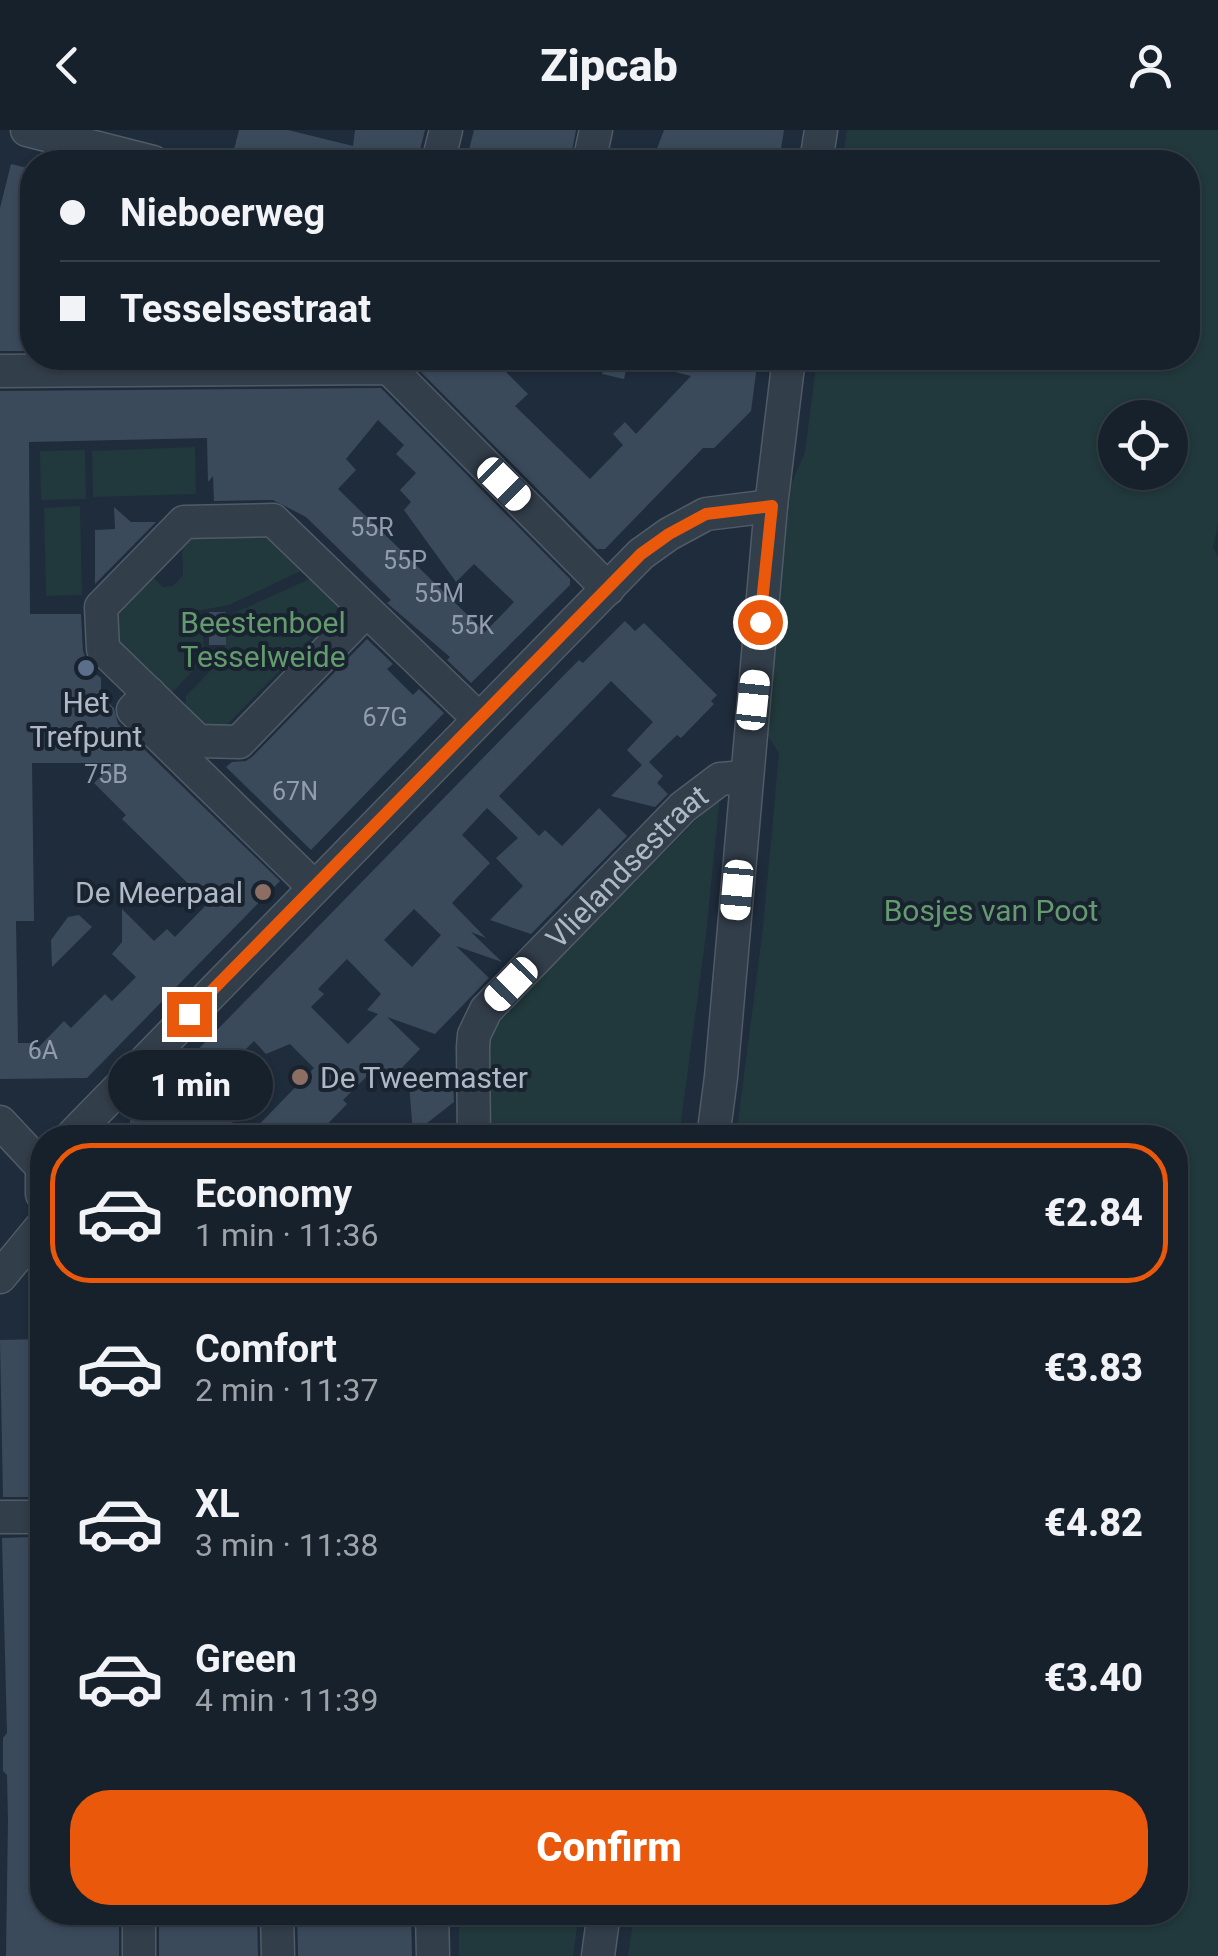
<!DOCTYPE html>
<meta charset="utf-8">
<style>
body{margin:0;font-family:Roboto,sans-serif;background:#242e38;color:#f1f3f6;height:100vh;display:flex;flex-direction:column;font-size:38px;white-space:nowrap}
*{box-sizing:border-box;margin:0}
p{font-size:32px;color:#9ea3a9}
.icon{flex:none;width:55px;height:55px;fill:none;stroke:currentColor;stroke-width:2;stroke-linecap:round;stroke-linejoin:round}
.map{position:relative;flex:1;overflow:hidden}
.drawer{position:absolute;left:30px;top:995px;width:1158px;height:800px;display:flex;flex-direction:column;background:#17212c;border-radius:40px;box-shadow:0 2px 8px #0004,0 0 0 2px #363e48}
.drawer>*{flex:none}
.banner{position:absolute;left:20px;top:20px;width:1180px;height:220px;border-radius:40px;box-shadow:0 2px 8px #0004,0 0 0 2px #363e48;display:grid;align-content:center;height:220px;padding:0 40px;background:#17212c}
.fabs{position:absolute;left:1098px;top:270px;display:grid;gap:20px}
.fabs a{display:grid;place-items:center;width:90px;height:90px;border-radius:50%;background:#17212c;box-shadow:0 2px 8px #0004,0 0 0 2px #363e48;font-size:50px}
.end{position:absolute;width:45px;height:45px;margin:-22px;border:12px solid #ea580c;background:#fff;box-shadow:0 0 0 5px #fff}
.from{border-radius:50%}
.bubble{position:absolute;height:70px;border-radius:35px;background:#17212c;box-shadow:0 2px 8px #0004,0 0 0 2px #363e48;font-size:32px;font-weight:800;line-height:70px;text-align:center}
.car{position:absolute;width:30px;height:60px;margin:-30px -15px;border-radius:12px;box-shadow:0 0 8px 2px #0007;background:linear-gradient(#fff 24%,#345 0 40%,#fff 0 76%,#345 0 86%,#fff 0)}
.banner b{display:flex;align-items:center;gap:35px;height:95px;font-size:38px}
.banner b+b{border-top:2px solid #363e48}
.banner i{width:25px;height:25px;background:#f1f3f6}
ul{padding:18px 0 0;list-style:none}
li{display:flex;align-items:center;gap:30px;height:140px;margin:0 20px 15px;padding:0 20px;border:5px solid transparent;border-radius:40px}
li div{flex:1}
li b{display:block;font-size:38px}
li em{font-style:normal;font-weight:800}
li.active{border-color:#ea580c}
li>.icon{width:90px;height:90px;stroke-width:1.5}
.button{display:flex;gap:20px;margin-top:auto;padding:20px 40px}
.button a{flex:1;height:115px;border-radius:40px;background:#ea580c;color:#fff;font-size:40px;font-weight:800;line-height:115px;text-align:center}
header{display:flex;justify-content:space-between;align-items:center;height:130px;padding:0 40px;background:#17212c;font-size:45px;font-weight:800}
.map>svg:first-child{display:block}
.green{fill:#21393c;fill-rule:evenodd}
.building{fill:#3b4a5b;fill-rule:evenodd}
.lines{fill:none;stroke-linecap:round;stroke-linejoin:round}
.minor-casing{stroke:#515b68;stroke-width:35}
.minor{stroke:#333e4b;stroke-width:32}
.route{stroke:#ea580c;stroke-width:12}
.service-dot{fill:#5c6f8a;stroke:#19232f;stroke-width:4}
.education-dot{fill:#8d6e63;stroke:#19232f;stroke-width:4}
.labels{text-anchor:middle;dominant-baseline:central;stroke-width:8;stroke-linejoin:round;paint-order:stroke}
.number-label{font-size:25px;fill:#919cac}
.park-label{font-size:30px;fill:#639a6e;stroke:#19232f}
.poi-label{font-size:30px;fill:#aeb8c7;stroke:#19232f}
.street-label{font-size:30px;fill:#aeb8c7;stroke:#19232f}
</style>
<header><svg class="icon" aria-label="back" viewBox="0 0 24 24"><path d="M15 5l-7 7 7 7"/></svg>Zipcab<svg class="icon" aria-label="person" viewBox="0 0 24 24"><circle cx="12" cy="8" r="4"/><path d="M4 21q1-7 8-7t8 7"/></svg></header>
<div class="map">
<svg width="1218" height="1826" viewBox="0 0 1218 1826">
<rect width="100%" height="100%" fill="#1f2c3b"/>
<path class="green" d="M847,0H1218V393L1213,417L1218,427V1826H628L634,1783L1175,1782V1008L736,1007L763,798L779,623L766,603L791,355L805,322L817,228H1188V32H842ZM1115,288H1170V342H1115Z
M195,317L196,364L93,367L92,321Z
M85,320L86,369L41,370L40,321Z
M80,376L82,465L46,466L44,378Z
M268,397L309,437L229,475L195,481V496L203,497L204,529L166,569L109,503L108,484L149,444L163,457L173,456L183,445L182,412L195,399Z
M314,447L343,475L223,599L197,597L186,585V566L224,527L226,496L232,495V484Z
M720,666L706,805L679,1007H489V920L493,894Z
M459,1783H579L573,1826H459Z"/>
<path class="building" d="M239,0H288L353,16L355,0H425L417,32H271L233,23Z
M474,0H576L570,32H466Z
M664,0H784L779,32H652Z
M11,34L32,39V62L23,103L28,104L22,128L32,130V152L27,172L28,195H32V221H0V78Z
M407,228H492L528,264L515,276L590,349L623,315L613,304L625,292L636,304L691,246L643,234L644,228H758L751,281L714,318H703L605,419H597Z
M605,228H629L624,249L602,244Z
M381,258L570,449V455L471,553L447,530L450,527L387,473L391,470L306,387L273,370L214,371L213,346L208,352L207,308L29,312L30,484H81L83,521L90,540L101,548V565L114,578L118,594L280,751L87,948L0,949V261ZM378,290L404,315L396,324L416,343L400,360L411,372L404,380L456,452L474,434L514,472L485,502L338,359L356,340L346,329ZM32,633H114L94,653L126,685L122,689L208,773L175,807L167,799L154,811L122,779V812L112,824L136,847L112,871L105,864L71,898L64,891L34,922V913H18L16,791H34Z
M114,377L131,392H156L95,454V400L115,399Z
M209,482H226V515H209Z
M625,491L635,501L644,493L717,565L711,571L714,574L681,608L677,605L649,632L663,646L657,653L668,664L655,677L611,666L642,635L627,620L653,592L611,551L499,666L539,706L545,700L562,716L599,678L627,706L531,804L490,790L523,756L496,728L518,708L487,678L474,692L462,705L490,733L452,773L486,808L471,802L502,832L456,816L489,848L435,904L387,887L420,919L394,946H385L376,937L343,970L347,974L314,1008H130V989L567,542L579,530L583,533ZM414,779L441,805L412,837L384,810ZM347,829L381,864L367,880L378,884L348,914L311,877L324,864L318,859ZM254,911L266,924L290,914L314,938L247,1007L222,982L233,954L223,942Z
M367,509L393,534L387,539L413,565L419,559L444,583L311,720L226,637L232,632L246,631L253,626Z
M79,785L92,797L52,837L51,810L68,787Z
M409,953H453L454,972L413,1004Z
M42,1209V1311H38V1347H32L33,1367H3L0,1210Z
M33,1407L38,1603H42V1712L38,1751H42V1782H69L77,1795L85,1782H119V1826H6L8,1690L7,1645L3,1641V1608L7,1603L2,1408Z
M159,1782H257L258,1826H159Z
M297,1782H411L412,1826H298Z"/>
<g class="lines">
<defs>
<g id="minor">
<path d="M27,0L153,32"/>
<path d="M438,32L446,0"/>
<path d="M589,32L596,0"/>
<path d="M816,32L821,0"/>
<path d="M0,241L389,238L608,459"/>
<path d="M365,482L239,612L198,611L103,519L101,477L184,392L273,390L479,589"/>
<path d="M149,563L133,580L314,757"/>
<path d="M0,992L42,1037V1064"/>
<path d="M70,1008L641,424L669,404L706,384L771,376"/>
<path id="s1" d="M474,1008L473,917L474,905L486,880L683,677L720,649L746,647"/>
<path d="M713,1008L721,947L771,376L789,228"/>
<path d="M0,1147L42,1096"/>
<path d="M0,1387H42"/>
<path d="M139,1782V1826"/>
<path d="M277,1782L278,1826"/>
<path d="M432,1782L433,1826"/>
<path d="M598,1826L604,1782"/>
</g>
</defs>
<use href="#minor" class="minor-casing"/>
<use href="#minor" class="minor"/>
</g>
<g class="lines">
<path class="route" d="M189,884L641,424L669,404L706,384L772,376L760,492"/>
</g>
<circle class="service-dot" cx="86" cy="538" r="10"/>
<g class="education-dot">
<circle cx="263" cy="762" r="10"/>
<circle cx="300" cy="947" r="10"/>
</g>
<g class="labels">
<g class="number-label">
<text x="372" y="397">55R</text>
<text x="405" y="430">55P</text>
<text x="439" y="463">55M</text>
<text x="472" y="495">55K</text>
<text x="385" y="587">67G</text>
<text x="106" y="644">75B</text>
<text x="295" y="661">67N</text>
<text x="43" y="920">6A</text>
</g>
<g class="park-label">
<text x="263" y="492">Beestenboel<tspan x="263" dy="34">Tesselweide</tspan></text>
<text x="991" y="780">Bosjes van Poot</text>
</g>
<g class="poi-label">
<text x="86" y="572">Het<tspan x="86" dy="34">Trefpunt</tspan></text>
<text x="243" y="762" text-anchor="end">De Meerpaal</text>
<text x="320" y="947" text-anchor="start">De Tweemaster</text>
</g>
<g class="street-label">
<text stroke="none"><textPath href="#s1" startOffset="332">Vlielandsestraat</textPath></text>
</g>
</g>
</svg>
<div class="fabs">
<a><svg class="icon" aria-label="locate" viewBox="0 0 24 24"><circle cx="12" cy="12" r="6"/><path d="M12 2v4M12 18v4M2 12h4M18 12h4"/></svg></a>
</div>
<i class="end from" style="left:760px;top:492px"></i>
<i class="end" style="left:189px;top:884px"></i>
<div class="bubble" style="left:108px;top:920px;width:165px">1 min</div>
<i class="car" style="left:504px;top:354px;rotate:135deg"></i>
<i class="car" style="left:753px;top:570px;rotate:6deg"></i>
<i class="car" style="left:737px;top:760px;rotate:185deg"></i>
<i class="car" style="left:511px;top:854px;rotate:224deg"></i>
<div class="banner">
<b><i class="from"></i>Nieboerweg</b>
<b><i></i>Tesselsestraat</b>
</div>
<section class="drawer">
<ul>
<li class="active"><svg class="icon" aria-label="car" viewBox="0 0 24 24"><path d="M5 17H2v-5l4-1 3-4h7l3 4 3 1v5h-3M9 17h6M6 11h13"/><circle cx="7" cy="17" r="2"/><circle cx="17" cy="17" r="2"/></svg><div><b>Economy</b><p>1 min · 11:36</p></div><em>€2.84</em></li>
<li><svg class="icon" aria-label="car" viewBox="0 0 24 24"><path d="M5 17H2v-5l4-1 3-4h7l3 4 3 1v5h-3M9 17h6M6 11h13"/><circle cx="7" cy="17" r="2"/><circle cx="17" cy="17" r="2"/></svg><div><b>Comfort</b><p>2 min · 11:37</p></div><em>€3.83</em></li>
<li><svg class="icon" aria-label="car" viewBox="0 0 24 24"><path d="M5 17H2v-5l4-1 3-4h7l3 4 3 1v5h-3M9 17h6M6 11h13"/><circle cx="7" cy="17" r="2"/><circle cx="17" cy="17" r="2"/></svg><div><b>XL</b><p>3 min · 11:38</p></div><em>€4.82</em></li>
<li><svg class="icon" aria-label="car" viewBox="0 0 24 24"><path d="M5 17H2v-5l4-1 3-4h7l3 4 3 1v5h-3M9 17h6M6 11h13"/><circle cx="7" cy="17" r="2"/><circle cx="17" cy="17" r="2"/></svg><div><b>Green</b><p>4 min · 11:39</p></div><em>€3.40</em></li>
</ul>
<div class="button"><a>Confirm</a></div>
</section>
</div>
